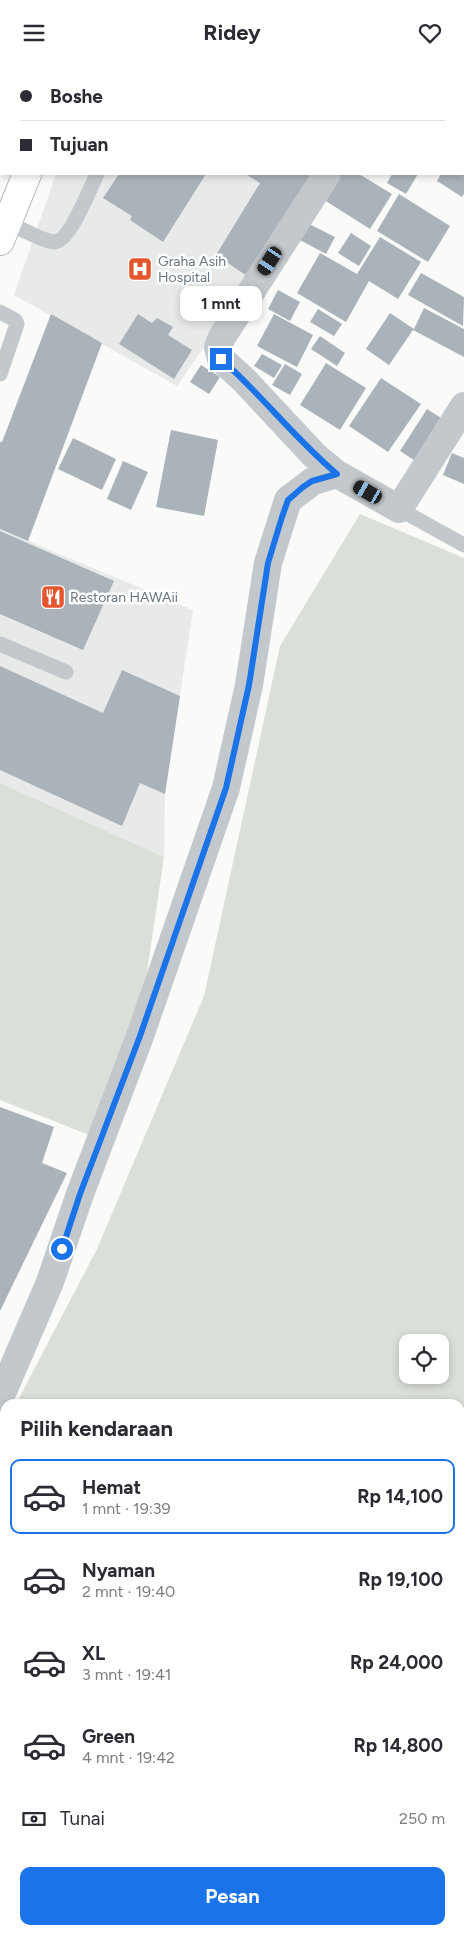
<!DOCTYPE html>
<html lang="id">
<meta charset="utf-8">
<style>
body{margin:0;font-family:Figtree,sans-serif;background:#f7f7f7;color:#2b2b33;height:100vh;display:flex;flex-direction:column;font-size:19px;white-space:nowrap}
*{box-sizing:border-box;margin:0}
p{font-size:16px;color:#7c7c81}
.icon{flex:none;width:28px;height:28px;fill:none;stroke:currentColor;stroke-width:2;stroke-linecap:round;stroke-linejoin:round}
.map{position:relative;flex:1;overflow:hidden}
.side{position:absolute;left:0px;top:1334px;width:465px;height:536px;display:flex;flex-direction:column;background:#fff;border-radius:15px 15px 0 0;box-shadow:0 2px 8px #0003}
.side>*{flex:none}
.hud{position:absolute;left:0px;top:0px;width:465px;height:110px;box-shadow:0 2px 8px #0003;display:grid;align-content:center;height:110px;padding:0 20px;background:#fff}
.fabs{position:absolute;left:399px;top:1269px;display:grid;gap:10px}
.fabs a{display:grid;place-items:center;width:50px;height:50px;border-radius:10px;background:#fff;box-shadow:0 2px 8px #0003;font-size:25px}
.end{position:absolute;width:22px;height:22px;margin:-11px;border:6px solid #1a73e8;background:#fff;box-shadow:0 0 0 2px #fff}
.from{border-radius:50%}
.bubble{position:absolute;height:35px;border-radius:10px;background:#fff;box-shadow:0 2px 8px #0003;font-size:16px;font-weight:700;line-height:35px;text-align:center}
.car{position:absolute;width:15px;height:30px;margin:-15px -8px;border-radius:6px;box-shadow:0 0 4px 1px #0007;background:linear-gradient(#222 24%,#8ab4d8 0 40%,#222 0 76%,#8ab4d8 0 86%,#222 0)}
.hud b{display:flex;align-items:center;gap:18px;height:48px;font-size:19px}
.hud b+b{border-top:1px solid #e1e1e2}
.hud i{width:12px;height:12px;background:#2b2b33}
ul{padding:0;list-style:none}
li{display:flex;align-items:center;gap:15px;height:75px;margin:0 10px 8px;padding:0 10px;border:2px solid transparent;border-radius:10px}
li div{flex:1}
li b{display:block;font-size:19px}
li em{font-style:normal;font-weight:700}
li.selected{border-color:#1a73e8}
li>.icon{width:45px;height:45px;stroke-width:1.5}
h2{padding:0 20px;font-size:22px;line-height:60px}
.pay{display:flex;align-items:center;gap:12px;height:55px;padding:0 20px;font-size:19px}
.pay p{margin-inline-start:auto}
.cta{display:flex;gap:10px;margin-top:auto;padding:10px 20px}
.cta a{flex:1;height:58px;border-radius:10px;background:#1a73e8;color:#fff;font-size:20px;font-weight:700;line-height:58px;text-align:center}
header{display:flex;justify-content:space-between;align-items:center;height:65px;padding:0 20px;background:#fff;font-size:22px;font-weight:700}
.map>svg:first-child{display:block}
.built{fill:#e8e9e9}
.green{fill:#dadfd7;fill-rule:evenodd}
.building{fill:#aab3b9}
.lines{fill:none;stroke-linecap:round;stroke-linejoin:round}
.trunk-casing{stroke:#b4b9bd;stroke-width:30}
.service{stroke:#c3c8cc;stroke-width:15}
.minor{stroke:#c3c8cc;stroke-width:28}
.trunk{stroke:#fff;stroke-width:28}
.route{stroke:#1a73e8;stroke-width:6}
.labels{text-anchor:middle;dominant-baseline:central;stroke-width:5;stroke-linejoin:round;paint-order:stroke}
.poi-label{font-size:14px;fill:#657683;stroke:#fff;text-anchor:start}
</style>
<header><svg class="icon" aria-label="menu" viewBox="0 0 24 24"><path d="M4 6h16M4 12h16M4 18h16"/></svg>Ridey<svg class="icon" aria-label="heart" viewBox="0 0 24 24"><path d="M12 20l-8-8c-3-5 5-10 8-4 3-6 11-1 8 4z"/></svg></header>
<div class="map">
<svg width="464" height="1869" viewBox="0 0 464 1869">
<rect width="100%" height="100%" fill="#fafaf8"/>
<path class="built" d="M102,0H368L102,1Z
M56,109H318L249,217L177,321L14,230Z
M0,464L193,545L165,729L164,792L0,718Z"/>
<path class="green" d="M360,449L464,493V1791L460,1799V1339H16L97,1184L204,931L280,581ZM408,1278H440V1310H408Z
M0,718L164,792L144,927L92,1071L0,1035Z
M5,1359V1865H428L426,1869H0V1369Z"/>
<path class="building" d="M119,109H206L163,177L130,155L132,151L103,133Z
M245,109H313L247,211L216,190L260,118Z
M337,109H359L392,129L370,164L321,133Z
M392,109H418L406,129L387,118Z
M441,109H464V129L462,132L437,116Z
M399,129L450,161L428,197L377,166Z
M309,159L335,172L326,189L300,175Z
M351,168L371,181L359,201L338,188Z
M380,172L421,197L398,234L369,216L346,257L297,228L320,188L357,209Z
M421,208L464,232L463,261L408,230Z
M278,225L300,237L290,256L268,244Z
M424,243L464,264V292L413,265L389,300L366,284L390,248L414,264Z
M318,244L342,259L334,271L310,257Z
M51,249L102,278L28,476L0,464V377H2Z
M138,249L152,258L157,253L173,262L168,270L192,285L174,314L119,279Z
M274,249L313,270L297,302L257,281Z
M320,271L345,288L337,301L311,284Z
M262,289L282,300L274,313L254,301Z
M326,298L366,323L340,365L300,340Z
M285,299L302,309L290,330L272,320Z
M201,300L220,312L209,329L190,317Z
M381,313L421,339L388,387L349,361Z
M427,344L452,360L425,402L400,386Z
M171,365L218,375L204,451L156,442Z
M73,373L116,394L102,425L58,404Z
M452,388L464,393V419L443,410Z
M123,396L148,407L131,445L107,434Z
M0,466L114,516L83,585L0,549Z
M0,601L103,648L122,605L180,631L165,729L140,718L122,761L0,705Z
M0,1042L54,1062L42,1098L67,1108L0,1246Z"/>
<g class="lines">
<defs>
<path id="trunk" d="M28,1V0
M78,1V0
M0,62L1,59
M0,176L27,109"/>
</defs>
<use href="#trunk" class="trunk-casing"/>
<path class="service" d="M149,1L150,0
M7,157C18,162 42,176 54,177C70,177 90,123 97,109
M0,247L15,255L17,259L0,309
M399,444L464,480
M0,579L66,607"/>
<path class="minor" d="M420,1L421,0
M327,109L222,272L218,282L221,294L244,315L315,391L337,409L399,444L464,341
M0,1333L50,1217L80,1129L140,971L226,723L249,620L268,498L288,435L313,416L337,409"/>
<use href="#trunk" class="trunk"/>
</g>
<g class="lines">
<path class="route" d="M62,1184L80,1129L140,971L226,723L249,620L268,498L282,452L288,435L303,422L312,416L337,409C295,374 262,330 221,294"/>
</g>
<defs>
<symbol id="hospital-square" viewBox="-11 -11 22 22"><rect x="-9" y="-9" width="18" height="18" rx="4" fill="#e4572e" stroke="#fff"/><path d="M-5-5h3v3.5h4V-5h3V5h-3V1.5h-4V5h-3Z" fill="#fff"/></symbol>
<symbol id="restaurant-square" viewBox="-11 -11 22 22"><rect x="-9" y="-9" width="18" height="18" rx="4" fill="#e4572e" stroke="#fff"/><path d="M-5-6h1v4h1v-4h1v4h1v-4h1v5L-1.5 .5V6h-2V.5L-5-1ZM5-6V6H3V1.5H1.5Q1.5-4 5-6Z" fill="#fff"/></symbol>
</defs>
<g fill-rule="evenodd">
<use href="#hospital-square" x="126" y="190" width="28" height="28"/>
<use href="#restaurant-square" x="39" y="518" width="28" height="28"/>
</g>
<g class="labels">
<g class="poi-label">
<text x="158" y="196">Graha Asih<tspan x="158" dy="16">Hospital</tspan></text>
<text x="70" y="532">Restoran HAWAii</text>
</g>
</g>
</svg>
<div class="fabs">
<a><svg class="icon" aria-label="locate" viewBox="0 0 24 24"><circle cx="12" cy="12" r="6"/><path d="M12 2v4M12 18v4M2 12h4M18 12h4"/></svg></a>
</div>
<i class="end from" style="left:62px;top:1184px"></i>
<i class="end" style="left:221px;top:294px"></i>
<div class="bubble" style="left:180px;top:221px;width:82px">1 mnt</div>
<i class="car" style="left:270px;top:196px;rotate:213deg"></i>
<i class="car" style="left:368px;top:427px;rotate:300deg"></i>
<div class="hud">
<b><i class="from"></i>Boshe</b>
<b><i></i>Tujuan</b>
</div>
<section class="side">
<h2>Pilih kendaraan</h2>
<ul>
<li class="selected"><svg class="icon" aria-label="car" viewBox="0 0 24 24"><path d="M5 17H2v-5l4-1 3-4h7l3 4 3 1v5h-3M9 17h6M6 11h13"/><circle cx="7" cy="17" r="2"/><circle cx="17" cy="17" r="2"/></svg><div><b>Hemat</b><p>1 mnt · 19:39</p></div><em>Rp 14,100</em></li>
<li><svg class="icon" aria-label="car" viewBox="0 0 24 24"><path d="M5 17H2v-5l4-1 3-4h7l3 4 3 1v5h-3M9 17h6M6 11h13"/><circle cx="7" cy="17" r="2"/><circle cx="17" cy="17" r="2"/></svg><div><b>Nyaman</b><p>2 mnt · 19:40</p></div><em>Rp 19,100</em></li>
<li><svg class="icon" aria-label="car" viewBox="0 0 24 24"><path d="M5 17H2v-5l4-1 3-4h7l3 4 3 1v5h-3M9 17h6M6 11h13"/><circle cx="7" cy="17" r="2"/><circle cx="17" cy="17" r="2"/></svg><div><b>XL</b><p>3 mnt · 19:41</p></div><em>Rp 24,000</em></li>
<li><svg class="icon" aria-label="car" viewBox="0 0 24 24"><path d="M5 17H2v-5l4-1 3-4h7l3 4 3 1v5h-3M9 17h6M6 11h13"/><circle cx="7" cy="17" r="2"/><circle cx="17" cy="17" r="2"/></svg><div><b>Green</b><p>4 mnt · 19:42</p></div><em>Rp 14,800</em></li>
</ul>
<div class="pay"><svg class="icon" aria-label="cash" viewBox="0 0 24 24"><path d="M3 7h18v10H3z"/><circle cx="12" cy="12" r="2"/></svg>Tunai<p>250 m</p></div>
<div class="cta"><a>Pesan</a></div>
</section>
</div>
